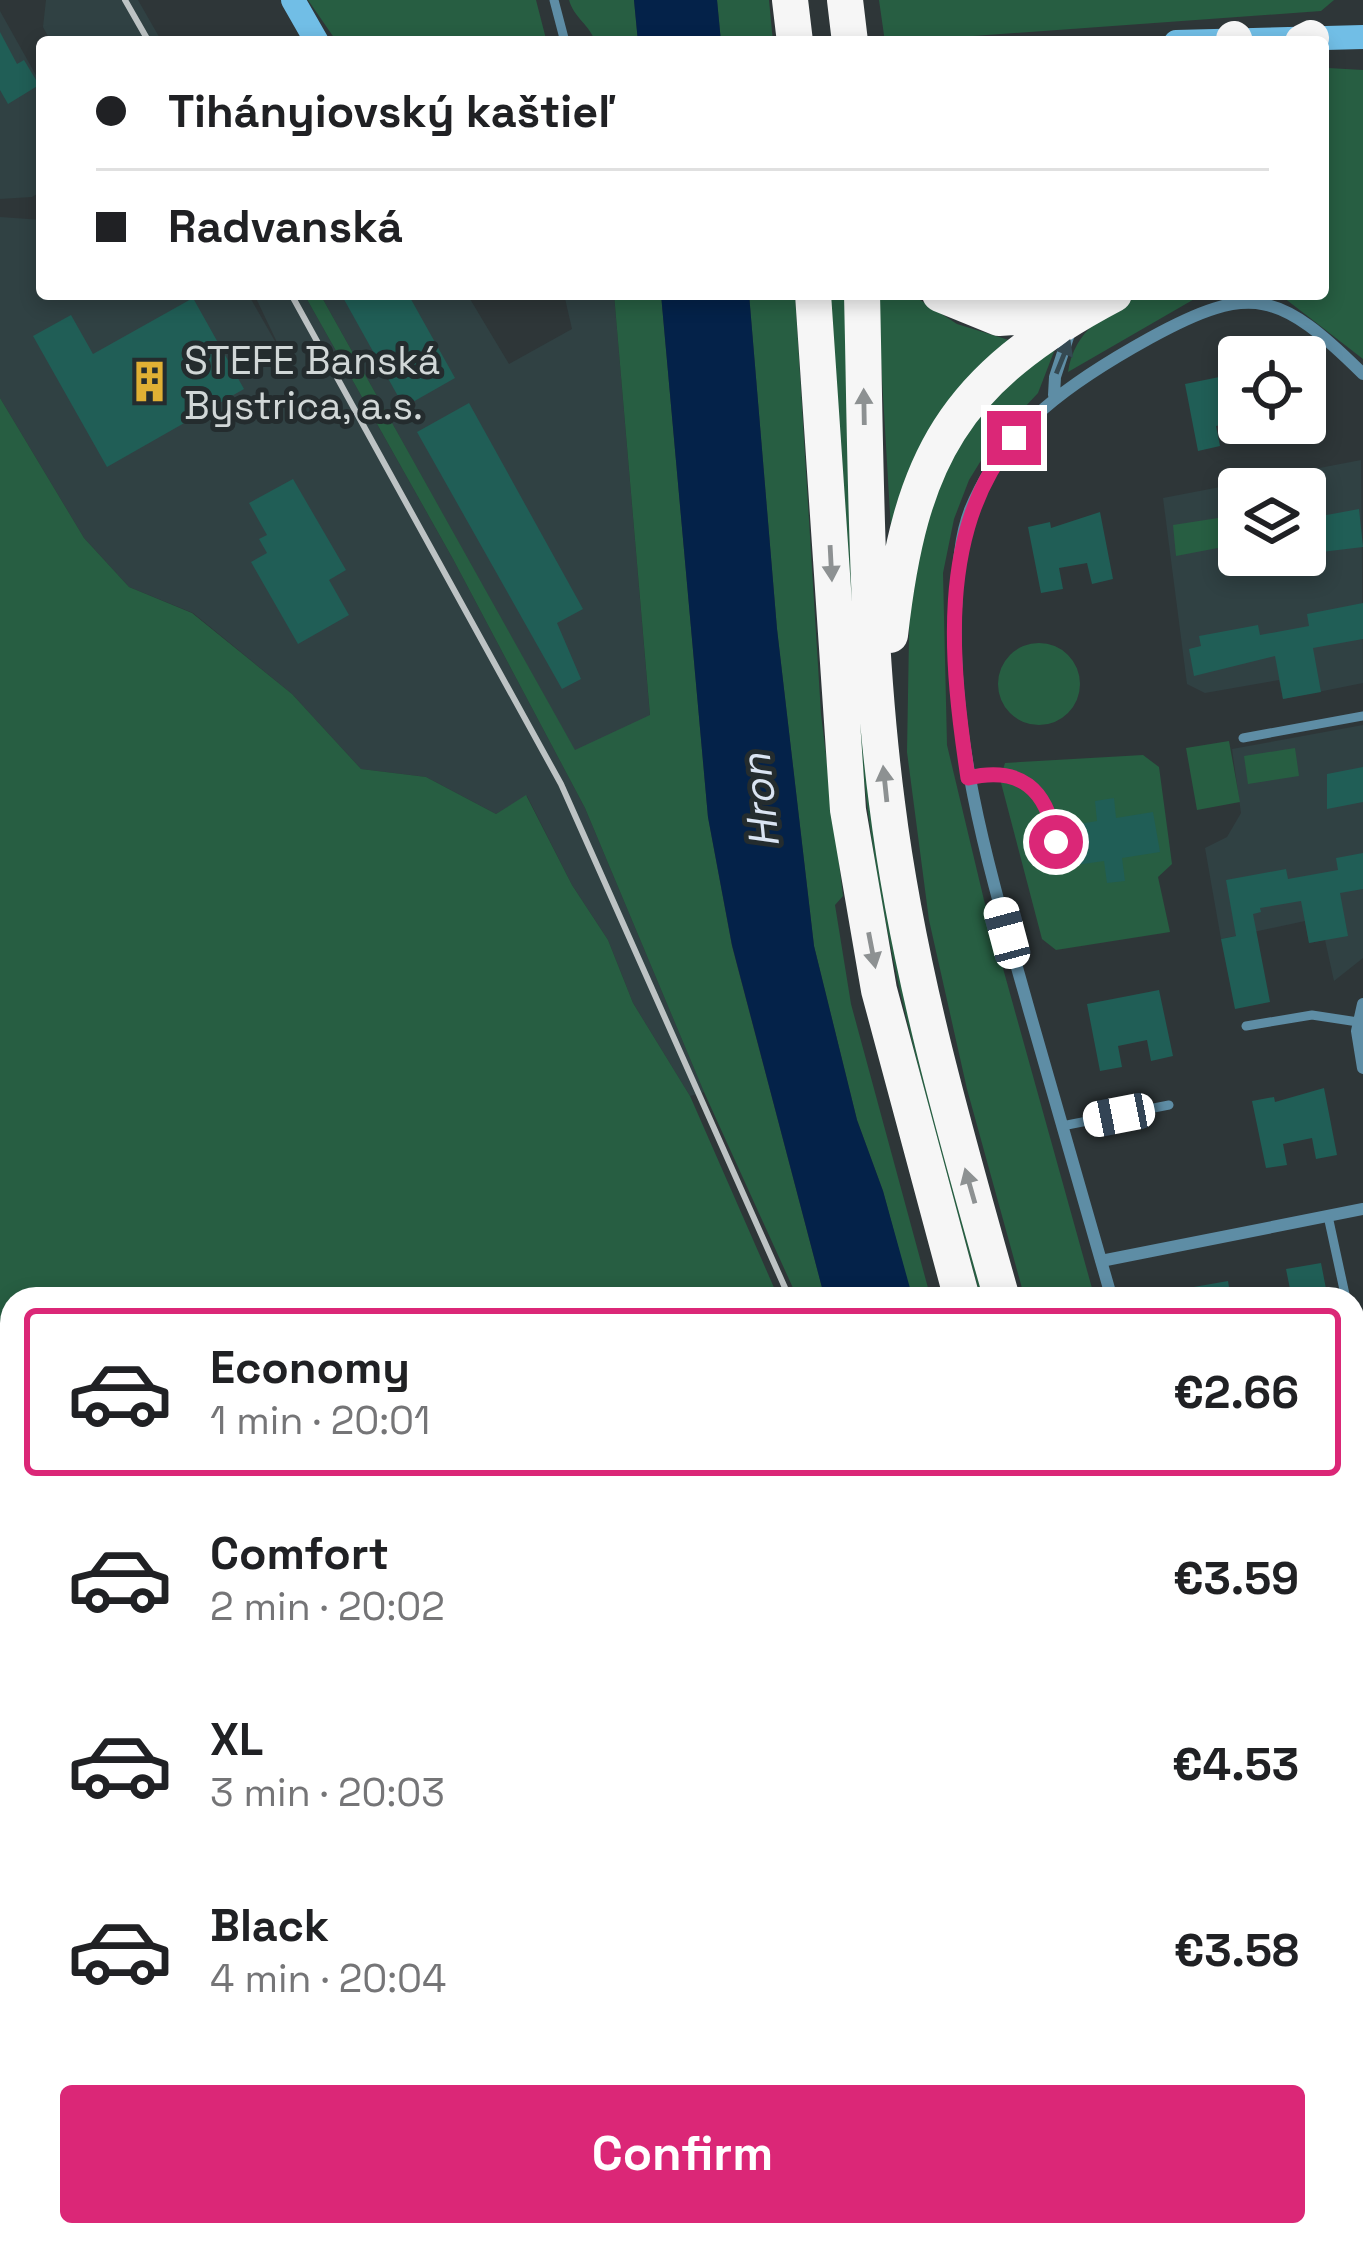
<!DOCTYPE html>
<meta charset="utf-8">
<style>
body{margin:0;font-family:"Space Grotesk",sans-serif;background:#f6f6f6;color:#202124;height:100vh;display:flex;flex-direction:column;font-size:45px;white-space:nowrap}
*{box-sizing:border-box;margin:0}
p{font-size:39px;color:#757577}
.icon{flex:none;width:66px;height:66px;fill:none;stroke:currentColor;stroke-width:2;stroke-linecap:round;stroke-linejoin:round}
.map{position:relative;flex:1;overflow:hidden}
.details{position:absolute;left:0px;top:1287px;width:1365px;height:960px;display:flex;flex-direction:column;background:#fff;border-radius:36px 36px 0 0;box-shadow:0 6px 18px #0003}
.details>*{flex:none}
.hud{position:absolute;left:36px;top:36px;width:1293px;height:264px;border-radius:12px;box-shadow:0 6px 18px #0003;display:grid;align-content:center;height:264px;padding:0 60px;background:#fff}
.fabs{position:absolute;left:1218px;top:336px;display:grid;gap:24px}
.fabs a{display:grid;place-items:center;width:108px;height:108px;border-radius:12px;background:#fff;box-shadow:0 6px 18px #0003;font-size:60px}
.end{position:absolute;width:54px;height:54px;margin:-27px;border:15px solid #db2777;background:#fff;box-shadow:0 0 0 6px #fff}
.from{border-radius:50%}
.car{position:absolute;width:36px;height:72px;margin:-36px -18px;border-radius:15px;box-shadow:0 0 9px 3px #0007;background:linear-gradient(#fff 24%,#345 0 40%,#fff 0 76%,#345 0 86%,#fff 0)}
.hud b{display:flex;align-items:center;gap:42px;height:114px;font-size:45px}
.hud b+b{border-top:3px solid #e0e0e0}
.hud i{width:30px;height:30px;background:#202124}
ul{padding:21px 0 0;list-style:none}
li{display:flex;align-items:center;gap:36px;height:168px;margin:0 24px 18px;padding:0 36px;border:6px solid transparent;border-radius:12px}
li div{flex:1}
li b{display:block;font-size:45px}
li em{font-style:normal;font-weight:700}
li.selected{border-color:#db2777}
li>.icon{width:108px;height:108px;stroke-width:1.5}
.cta{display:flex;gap:24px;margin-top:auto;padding:24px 60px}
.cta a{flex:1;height:138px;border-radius:12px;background:#db2777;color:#fff;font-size:48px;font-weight:700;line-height:138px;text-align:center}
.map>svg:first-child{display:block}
.built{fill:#304143;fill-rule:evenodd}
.green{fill:#275e42}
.water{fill:#042249}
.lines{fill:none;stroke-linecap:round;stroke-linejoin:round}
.stream{stroke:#042249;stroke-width:6}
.building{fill:#205e56}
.lane{stroke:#5e8da5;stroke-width:9}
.street{stroke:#5e8da5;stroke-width:12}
.secondary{stroke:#71bee6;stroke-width:24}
.highway{stroke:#f6f6f6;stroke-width:36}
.rail{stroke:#bdc3c4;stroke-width:6}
.oneway{fill:#354952}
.oneway2{fill:#8d9192}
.route{stroke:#db2777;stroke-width:15}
.labels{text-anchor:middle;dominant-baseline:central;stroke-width:10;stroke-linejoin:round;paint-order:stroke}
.poi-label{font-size:39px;fill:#d1d7d7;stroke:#242c2e;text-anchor:start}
.water-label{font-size:42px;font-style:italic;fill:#dae4f2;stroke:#242c2e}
</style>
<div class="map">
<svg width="1363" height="2247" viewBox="0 0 1363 2247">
<rect width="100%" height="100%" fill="#2e3638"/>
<path class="built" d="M46,0H138L162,42H51L43,27Z
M0,11L42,86V191L32,197L0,199Z
M0,217L42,220V294H248L284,357L254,294H304L453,559L585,808L704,1092L690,1096L633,1003L608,940L572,885L527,796L496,814L426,777L361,769L292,694L193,613L129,587L84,538L0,398Z
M320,294H467L509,364L572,329L564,294H614L650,716L575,751Z
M1361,460L1363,683L1283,699L1279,680L1205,693L1187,684L1163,498ZM1239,489H1305V555H1239Z
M1363,725V958L1334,981L1325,940L1309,943L1305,921L1221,939L1205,848L1227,837L1241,813L1232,749Z"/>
<path class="green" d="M308,0H536L546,39L337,42Z
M569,0H634L638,42H595C591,26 574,18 569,0Z
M717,0H769L773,42H721Z
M879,0H1334L1321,11L891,42H885Z
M1323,60H1328V68L1363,70V359L1279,294H1323Z
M304,294H320L575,750L650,715L614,294H661L708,817L732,946L825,1299H798L704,1092L585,808L453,559Z
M749,294H795L821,714L843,896L835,905L851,1004L931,1299H912L883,1191L857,1120L814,946L777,629Z
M829,294H850L857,570L989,1299H981C937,1138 889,978 868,812C845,640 845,466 829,294Z
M877,294H911L957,324L1012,341C959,399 904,449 891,530Z
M1142,294H1203L1068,372C1075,328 1106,314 1142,294Z
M1055,349L1038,393L993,441L969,480L954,519L943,573L947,745L984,900L1095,1299H1025L967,1089L929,920L907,752L910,580L923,509L986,399Z
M0,398L84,538L129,587L192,613L292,694L361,769L426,777L496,814L526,795L572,885L608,940L633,1003L690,1096L779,1299H12V2235H992L993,2247H0Z
M1218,518L1223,547L1176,556L1173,525Z
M998 684a41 41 0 1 1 82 0a41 41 0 1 1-82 0Z
M1229,741L1240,802L1197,810L1186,748Z
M1295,748L1299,776L1248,784L1244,756Z
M1143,755L1159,767L1172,864L1158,877L1170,932L1056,950L1042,939L1000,779L1005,763Z
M1353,1548L1363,1596V1853L1353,1803Z"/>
<path class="water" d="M634,0H717L721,42H638Z
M661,294H749L777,629L814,946L857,1120L883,1191L913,1299H825L732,945L708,817Z"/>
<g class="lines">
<path class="stream" d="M1353,1953L1363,1954"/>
</g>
<path class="building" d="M0,32L17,64L24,60L39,85L8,104L0,90Z
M341,294H408L455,378L404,407Z
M193,298L244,389L107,467L33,336L71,315L93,354Z
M1239,373V421L1216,426L1220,446L1198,451L1185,384Z
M469,403L583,609L557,623L581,679L562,689L417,432Z
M293,479L346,570L329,580L349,615L298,644L251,562L267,553L259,539L267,535L249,503Z
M1359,509L1363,547L1305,554V519Z
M1100,512L1113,579L1092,584L1087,563L1059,568L1063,589L1041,593L1028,527L1050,522L1051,528Z
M1363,603V639L1313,648L1321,692L1283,699L1275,656L1194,676L1189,649L1201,646L1199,636L1258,625L1260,635L1309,626L1307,614Z
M1363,767V802L1327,809V774Z
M1114,798L1116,818L1153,812L1160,852L1122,858L1125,881L1107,883L1104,861L1069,866L1061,827L1097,821L1095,801Z
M1363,853V889L1340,893L1348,936L1309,943L1301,901L1260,908L1261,912L1253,914L1270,1002L1235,1009L1221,939L1236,936L1226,880L1286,869L1288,879L1338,870L1336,858Z
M1159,990L1173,1056L1151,1061L1147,1040L1118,1046L1122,1067L1100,1071L1087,1004Z
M1324,1088L1337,1155L1316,1159L1312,1138L1283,1144L1287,1165L1266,1168L1252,1101L1274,1097L1275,1102Z
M1321,1263L1328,1299H1292L1286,1269Z
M1228,1281L1231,1299H1172L1171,1291Z"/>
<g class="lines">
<path class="lane" d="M554,0L565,42
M1243,738L1363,716
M968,778C1039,763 1050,806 1060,866
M1246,1026L1312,1015L1358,1022
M1062,1126L1169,1105
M1328,1216L1346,1299
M1356,1410L1363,1400
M1353,2003L1363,2004
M1300,2247L1307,2235"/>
<path class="street" d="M1054,395L1055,377L1071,328
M1363,1004L1357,1031L1363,1068
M1101,1261L1363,1209
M1112,1299C1084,1203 1056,1107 1029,1010C992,878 951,748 956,609C958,577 958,541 970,510C1004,426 1074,380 1150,338C1252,282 1280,292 1363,374
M1338,2235L1351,2247"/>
<path class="secondary" d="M293,0L317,42
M1176,42L1363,37"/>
<path class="highway" d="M790,0L795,42
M845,0L850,42
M1234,39L1235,42
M1303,42L1311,38
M813,294L848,810L879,990L962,1299
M862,294C866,463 865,635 887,803C908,972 956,1135 1002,1299
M940,294L999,318L1069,313
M890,635C910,458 953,379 1114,294
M1171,2235L1173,2247
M1210,2235L1212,2247"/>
<path class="rail" d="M125,0L149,42
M291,294L561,784L790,1299
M1001,2235L1003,2247"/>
</g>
<defs><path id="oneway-solid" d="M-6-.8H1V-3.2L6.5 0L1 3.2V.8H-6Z" transform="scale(3)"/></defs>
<use class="oneway" href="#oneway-solid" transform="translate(1063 357) rotate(-68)"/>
<g class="oneway2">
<use href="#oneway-solid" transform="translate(864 407) rotate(-91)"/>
<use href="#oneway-solid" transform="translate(831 563) rotate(87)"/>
<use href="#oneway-solid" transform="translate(885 784) rotate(-96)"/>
<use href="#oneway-solid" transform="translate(872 950) rotate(79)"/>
<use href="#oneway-solid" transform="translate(970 1186) rotate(-106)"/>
</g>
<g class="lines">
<path class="route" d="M1014,438C936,531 951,666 968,778C1020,766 1047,788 1056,842"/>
</g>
<defs>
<symbol id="building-bare" viewBox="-9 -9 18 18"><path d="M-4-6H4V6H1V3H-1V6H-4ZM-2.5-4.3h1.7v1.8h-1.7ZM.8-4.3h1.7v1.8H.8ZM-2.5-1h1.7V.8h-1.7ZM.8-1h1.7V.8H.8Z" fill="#e0b034" stroke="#242c2e" stroke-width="2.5" paint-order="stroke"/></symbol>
</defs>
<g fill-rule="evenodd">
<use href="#building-bare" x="120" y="352" width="59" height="59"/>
</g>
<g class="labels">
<g class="poi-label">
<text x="184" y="360">STEFE Banská<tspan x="184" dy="45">Bystrica, a.s.</tspan></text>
</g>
<g class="water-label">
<text transform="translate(760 801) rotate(-96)">Hron</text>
</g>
</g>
</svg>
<div class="fabs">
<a><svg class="icon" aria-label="locate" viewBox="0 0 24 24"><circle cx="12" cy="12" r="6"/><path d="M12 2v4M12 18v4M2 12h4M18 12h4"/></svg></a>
<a><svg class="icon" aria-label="layers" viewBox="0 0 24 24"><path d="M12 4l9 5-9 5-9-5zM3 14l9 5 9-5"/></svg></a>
</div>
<i class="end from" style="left:1056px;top:842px"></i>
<i class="end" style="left:1014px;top:438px"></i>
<i class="car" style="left:1007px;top:933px;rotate:345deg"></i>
<i class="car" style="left:1119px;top:1115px;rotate:259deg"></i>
<div class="hud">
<b><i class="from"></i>Tihányiovský kaštieľ</b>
<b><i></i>Radvanská</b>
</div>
<section class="details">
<ul>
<li class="selected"><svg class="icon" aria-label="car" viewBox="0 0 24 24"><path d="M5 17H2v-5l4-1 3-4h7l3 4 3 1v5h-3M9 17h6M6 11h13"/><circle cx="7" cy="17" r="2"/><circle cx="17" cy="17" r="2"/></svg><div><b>Economy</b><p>1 min · 20:01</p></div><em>€2.66</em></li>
<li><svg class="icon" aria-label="car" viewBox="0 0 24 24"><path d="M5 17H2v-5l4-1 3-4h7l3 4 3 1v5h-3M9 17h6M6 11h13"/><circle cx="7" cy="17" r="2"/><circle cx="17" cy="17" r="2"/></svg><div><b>Comfort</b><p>2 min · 20:02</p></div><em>€3.59</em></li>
<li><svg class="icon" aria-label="car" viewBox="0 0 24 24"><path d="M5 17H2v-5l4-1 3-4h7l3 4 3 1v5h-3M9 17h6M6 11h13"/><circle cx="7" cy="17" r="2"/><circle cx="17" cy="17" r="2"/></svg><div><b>XL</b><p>3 min · 20:03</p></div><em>€4.53</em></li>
<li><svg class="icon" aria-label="car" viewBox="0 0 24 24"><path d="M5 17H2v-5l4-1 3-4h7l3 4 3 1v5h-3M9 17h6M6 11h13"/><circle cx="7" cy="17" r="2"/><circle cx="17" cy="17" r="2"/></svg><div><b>Black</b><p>4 min · 20:04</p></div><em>€3.58</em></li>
</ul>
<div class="cta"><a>Confirm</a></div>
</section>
</div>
